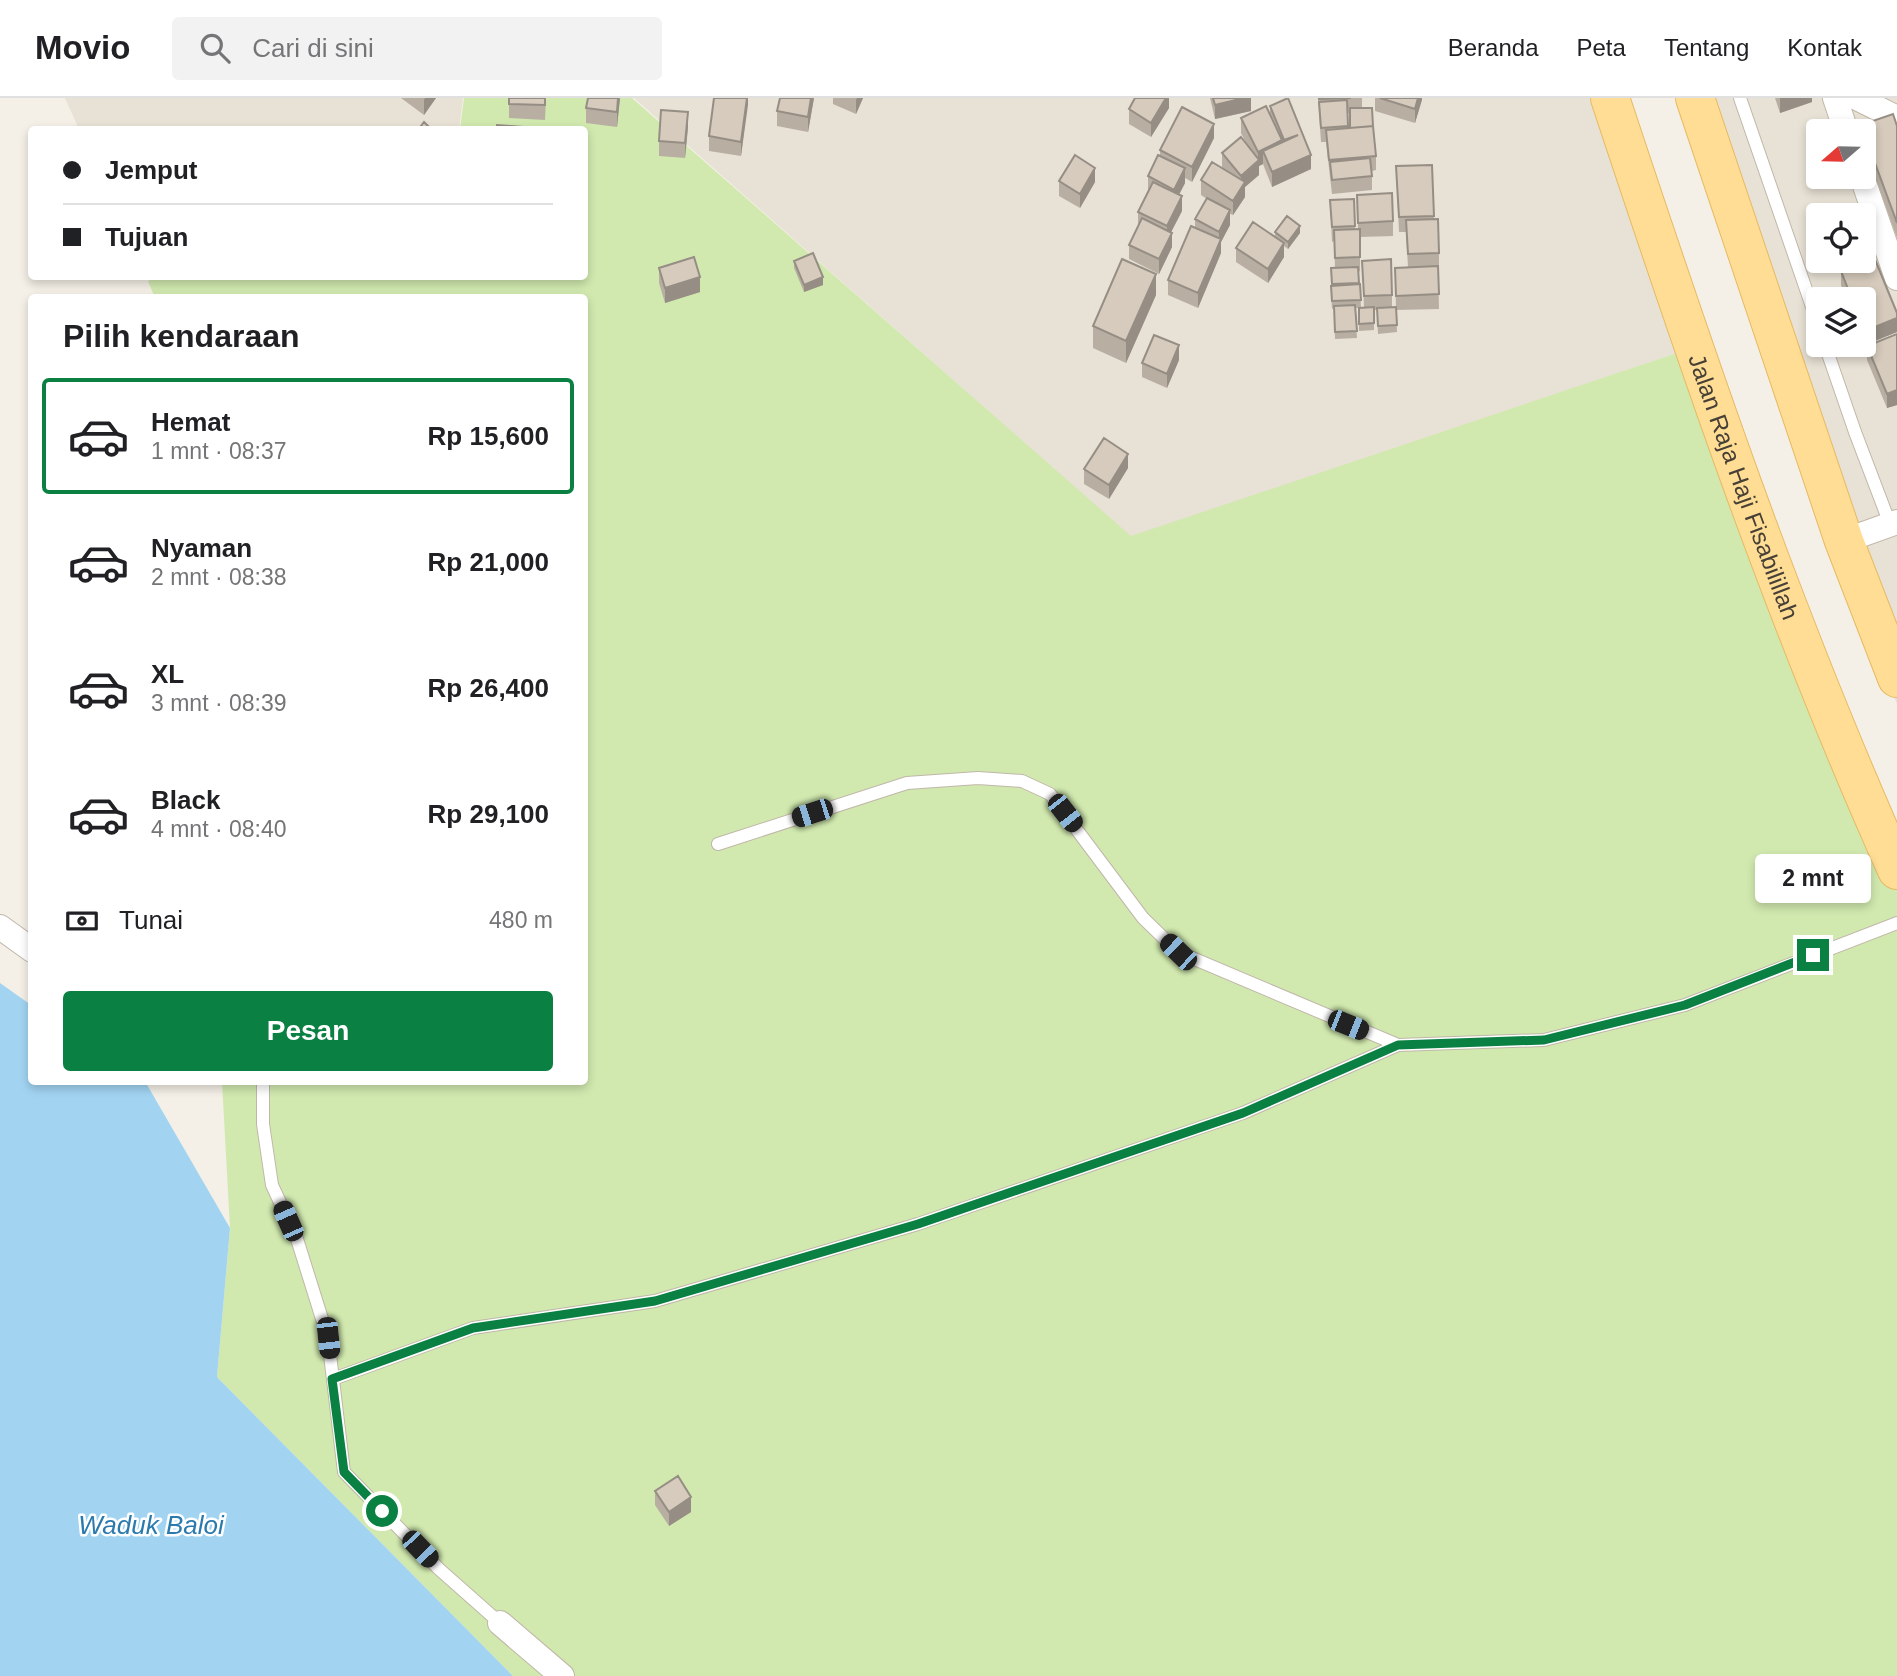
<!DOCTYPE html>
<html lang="id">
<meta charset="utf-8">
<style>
body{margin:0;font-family:Helvetica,sans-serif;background:#f2f2f2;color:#202124;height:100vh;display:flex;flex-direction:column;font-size:26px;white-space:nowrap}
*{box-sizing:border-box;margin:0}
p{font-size:23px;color:#757577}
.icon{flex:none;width:38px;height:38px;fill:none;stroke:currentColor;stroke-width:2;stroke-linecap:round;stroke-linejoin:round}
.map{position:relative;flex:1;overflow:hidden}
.drawer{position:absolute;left:28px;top:196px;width:560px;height:791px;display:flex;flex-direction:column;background:#fff;border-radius:7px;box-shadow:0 4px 10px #0003}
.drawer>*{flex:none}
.banner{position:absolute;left:28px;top:28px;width:560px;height:154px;border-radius:7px;box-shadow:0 4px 10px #0003;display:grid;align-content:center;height:154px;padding:0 35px;background:#fff}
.needle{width:46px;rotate:250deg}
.fabs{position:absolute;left:1806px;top:21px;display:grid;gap:14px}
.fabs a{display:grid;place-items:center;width:70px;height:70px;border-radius:7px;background:#fff;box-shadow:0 4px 10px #0003;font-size:35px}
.end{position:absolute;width:32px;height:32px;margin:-16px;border:9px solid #0b8043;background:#fff;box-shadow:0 0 0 4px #fff}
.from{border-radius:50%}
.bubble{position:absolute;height:49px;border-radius:7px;background:#fff;box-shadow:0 4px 10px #0003;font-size:23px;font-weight:600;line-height:49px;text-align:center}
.car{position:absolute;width:21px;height:42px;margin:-21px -10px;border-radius:9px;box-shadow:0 0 5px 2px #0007;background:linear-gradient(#222 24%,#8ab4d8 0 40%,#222 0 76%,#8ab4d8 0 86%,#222 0)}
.banner b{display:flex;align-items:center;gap:24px;height:66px;font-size:26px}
.banner b+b{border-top:2px solid #e0e0e0}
.banner i{width:18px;height:18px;background:#202124}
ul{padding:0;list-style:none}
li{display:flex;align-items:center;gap:21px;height:116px;margin:0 14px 10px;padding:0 21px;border:4px solid transparent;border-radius:7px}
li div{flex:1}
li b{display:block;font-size:26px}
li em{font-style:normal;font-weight:600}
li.on{border-color:#0b8043}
li>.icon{width:63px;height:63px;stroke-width:1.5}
h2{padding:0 35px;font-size:32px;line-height:84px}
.pay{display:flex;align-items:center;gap:18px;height:77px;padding:0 35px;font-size:26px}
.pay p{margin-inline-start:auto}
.button{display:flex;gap:14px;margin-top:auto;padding:14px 35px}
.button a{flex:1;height:80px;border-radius:7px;background:#0b8043;color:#fff;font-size:28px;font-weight:600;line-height:80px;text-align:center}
header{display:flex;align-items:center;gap:42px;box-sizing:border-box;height:98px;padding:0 35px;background:#fff;border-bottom:2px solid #e0e0e0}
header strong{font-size:33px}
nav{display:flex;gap:38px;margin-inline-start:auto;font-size:24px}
.search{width:490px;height:63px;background:#f2f2f2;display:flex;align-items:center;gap:18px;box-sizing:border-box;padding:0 24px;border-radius:7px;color:#757577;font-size:26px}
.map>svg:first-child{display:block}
.residential{fill:#e8e1d5;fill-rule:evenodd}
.green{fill:#d1e9af}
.water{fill:#a2d4f2}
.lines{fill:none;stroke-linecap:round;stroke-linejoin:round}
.service-casing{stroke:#c0b7a9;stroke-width:14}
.minor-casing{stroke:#c0b7a9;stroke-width:26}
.primary-casing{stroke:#e6ba63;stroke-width:40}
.service{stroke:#fff;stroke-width:12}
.minor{stroke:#fff;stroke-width:24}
.primary{stroke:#ffdd95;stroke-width:38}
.wall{fill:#b8afa2;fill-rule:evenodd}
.shaded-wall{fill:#968e84}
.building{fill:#d6cbbc;stroke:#968e84;stroke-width:2}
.route{stroke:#0b8043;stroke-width:9}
.labels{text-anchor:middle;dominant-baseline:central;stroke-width:5;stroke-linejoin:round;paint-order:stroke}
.street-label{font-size:24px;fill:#474036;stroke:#fff}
.water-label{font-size:26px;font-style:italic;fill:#2b7aae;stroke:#fff}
</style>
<header>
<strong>Movio</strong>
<div class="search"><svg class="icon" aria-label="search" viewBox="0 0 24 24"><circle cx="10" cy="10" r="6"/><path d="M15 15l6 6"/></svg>Cari di sini</div>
<nav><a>Beranda</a><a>Peta</a><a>Tentang</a><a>Kontak</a></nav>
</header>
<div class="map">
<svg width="1897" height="1578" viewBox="0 0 1897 1578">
<rect width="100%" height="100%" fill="#f4f0e7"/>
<path class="residential" d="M65,0H463L459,32L79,31Z
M634,0H1626L1710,244L1131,439Z
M1677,0H1897V606L1838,461ZM1818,33H1864V79H1818ZM1818,117H1864V163H1818ZM1818,201H1864V247H1818Z"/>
<path class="green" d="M464,0H632L1131,438L1710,244L1780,447L1897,731V1578H513L217,1279L230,1130L222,984H584V200H155L148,183L160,178H584V32L460,31Z"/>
<path class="water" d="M0,885L31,907L32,984L146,985L230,1130L217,1279L513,1578H0Z"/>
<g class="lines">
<defs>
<path id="service" d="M1740,0L1818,226
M1825,247L1855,334L1890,426
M718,746L907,685L978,680L1022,683L1050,696L1143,820L1178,854L1398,947
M263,984V1026L272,1087L297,1141L328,1240L344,1374L439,1471L500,1525
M333,1281L473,1230L655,1203L918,1126L1243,1015L1398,947L1544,942L1685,907L1897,825"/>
<path id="minor" d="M1835,0L1846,33
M1857,0L1897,20
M1862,79L1897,180
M1844,443L1897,424
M0,829L32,852
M500,1525L562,1578"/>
<g id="primary">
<path id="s1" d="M1610,0C1696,260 1784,521 1897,772"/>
<path d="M1695,0L1844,443L1897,580"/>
</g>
</defs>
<use href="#service" class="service-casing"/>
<use href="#minor" class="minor-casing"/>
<use href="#primary" class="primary-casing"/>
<use href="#service" class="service"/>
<use href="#minor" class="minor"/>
<use href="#primary" class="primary"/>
</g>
<path class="wall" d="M401,0H436L424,17Z
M509,0H546L545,22L509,20Z
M620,0L617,29L586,25V10Z
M748,0L741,58L709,53V38Z
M780,0H814L808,34L777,28V13Z
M833,0H863L856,16L833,6Z
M1169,0V10L1151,39L1129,26V11Z
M1210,0H1251V13L1215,21Z
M1318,0H1362V10L1373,28L1376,58V72L1372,73V92L1332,96L1326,44H1321ZM1347,15H1350V30H1348Z
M1375,0H1422L1415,25L1375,13Z
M1775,0H1812V4L1780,15Z
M1270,8L1311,71L1272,89L1263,66L1259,68V77L1245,89V99L1233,117L1230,116V127L1221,144V155L1198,210L1168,197V182L1195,130V121L1207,101L1201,97V82L1223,71L1222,69V55L1247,47L1241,35V20L1270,17Z
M1861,27L1897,28V145V140L1864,48V33H1861Z
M688,29L685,60L659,58V43Z
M1214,40L1192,84L1185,80V85L1179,97L1182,113L1171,134L1172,149L1159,176L1129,161V147L1138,128V114L1148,93V78L1160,58V52Z
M1432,67L1434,121L1439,155V169H1438L1439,211L1396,212L1395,170L1408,169L1406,134H1399L1396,68Z
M1059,83L1095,84L1080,110L1059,98Z
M1357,97L1393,123V138L1360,139V173L1358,174L1359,187L1360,186L1361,210H1355L1357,240L1335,241L1334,210L1332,211L1331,195V170H1335L1334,143L1332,144L1330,102L1354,101L1355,131H1358Z
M1275,134L1300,135L1288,151L1284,148V159L1268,185L1236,164V150L1275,139Z
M1868,162L1897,215V234L1865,247L1864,244V201H1846L1841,187V174H1838L1834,163H1864Z
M794,163L823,187L804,194L794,170Z
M1362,163L1392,197V209H1396L1397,234L1378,236L1377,212H1374V232L1359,233V210H1364Z
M659,170L700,194L665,205L659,185Z
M1156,197L1126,265L1093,250V228Z
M1897,236V307L1887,310L1867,262V248Z
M1179,262L1167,290L1142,279V265Z
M1128,370L1109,401L1084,386V371Z
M655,1393L691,1414L669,1428L655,1407Z"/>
<path class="shaded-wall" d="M425,0H436L424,17V2Z
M618,0H620L617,29V14Z
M747,0H748V7L741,58V44Z
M811,0H814L808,34V19Z
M857,0H863L856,16V2Z
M1166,0H1169V10L1151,39V25Z
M1244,0H1251V13L1215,21V7Z
M1418,0H1422V2L1415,25V11Z
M1780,0H1812V4L1780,15Z
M688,14V29L685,60V45Z
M1214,26V40L1192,84V69Z
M1282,42V57L1263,53V66L1259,68V77L1245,89V99L1233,117V103L1241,90V78L1258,64V54Z
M1311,57V71L1272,89V74Z
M1095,70V84L1080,110V96Z
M1185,70V85L1174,106V92Z
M1182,98V113L1167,142V128Z
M1230,112V127L1221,144V155L1198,210V195L1219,147V134Z
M1300,128V135L1288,151V144Z
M1172,135V149L1159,176V161Z
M1284,145V159L1268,185V171Z
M1868,148V163L1838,174V163H1864V150Z
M1156,176V197L1126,265V243Z
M700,179V194L665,205V190Z
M823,179V187L804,194V187Z
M1897,220V234L1865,247V233Z
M1179,247V262L1167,290V276Z
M1897,292V307L1887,310V296Z
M1128,356V370L1109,401V387Z
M691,1399V1414L669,1428V1414Z"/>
<path class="building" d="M509,0H545V7L509,6Z
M588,0H618L617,14L586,10Z
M714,0H747L741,44L709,38Z
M780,0H811L808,19L777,13Z
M1135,0H1166L1151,25L1129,11Z
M1213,0H1244L1215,7Z
M1288,0L1311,57L1272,74L1263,53L1298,37L1284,42L1270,8Z
M1319,0H1351L1319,1Z
M1380,0H1418L1415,11Z
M1347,2L1348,28L1321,30L1319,4Z
M1266,8L1282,42L1258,54L1241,20Z
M1182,9L1214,26L1192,69L1160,52Z
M1350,10H1372L1373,28L1350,30Z
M661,12L688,14L685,45L659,43Z
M1893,16L1897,28V125L1861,27Z
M424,24L432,32H418Z
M497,27L535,30V32H497Z
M1373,28L1376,58L1329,62L1326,32Z
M1241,39L1259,62L1241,78L1222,55Z
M1075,57L1095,70L1080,96L1059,83Z
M1158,57L1185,70L1174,92L1148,78Z
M1370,60L1372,78L1332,82L1330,64Z
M1212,64L1245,84L1233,103L1201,82Z
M1432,67L1434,118L1399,119L1396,68Z
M1153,84L1182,98L1167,128L1138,114Z
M1392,95L1393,123L1358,125L1357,97Z
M1207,100L1230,112L1219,134L1195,121Z
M1354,101L1355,128L1332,129L1330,102Z
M1287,118L1300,128L1288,144L1275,134Z
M1142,120L1172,135L1159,161L1129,147Z
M1438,121L1439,155L1408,156L1406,122Z
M1253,124L1284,145L1268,171L1236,150Z
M1191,128L1221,141L1198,195L1168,182Z
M1360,131V159L1335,160L1334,132Z
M1864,138L1868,148L1864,150Z
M813,155L823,179L804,187L794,163Z
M694,159L700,179L665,190L659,170Z
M1874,159L1897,215V220L1865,233L1864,230V201H1852L1841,173Z
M1122,161L1156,176L1126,243L1093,228Z
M1391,161L1392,197L1364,198L1362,163Z
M1438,168L1439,196L1396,198L1395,170Z
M1358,169L1359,185L1332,186L1331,170Z
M1360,186L1361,202L1332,203L1331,188Z
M1355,207L1357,233L1335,234L1334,208Z
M1374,209V225L1359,226V210Z
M1396,209L1397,227L1378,228L1377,210Z
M1897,236V292L1887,296L1867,248Z
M1154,237L1179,247L1167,276L1142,265Z
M1104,340L1128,356L1109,387L1084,371Z
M678,1378L691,1399L669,1414L655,1393Z"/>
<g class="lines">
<path class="route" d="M382,1413L344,1374L332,1281L473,1230L655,1203L918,1126L1243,1015L1398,947L1544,942L1685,907L1813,857"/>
</g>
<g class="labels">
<g class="street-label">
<text stroke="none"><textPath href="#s1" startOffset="411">Jalan Raja Haji Fisabilillah</textPath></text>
</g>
<g class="water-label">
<text x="151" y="1427">Waduk Baloi</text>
</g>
</g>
</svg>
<div class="fabs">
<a><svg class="needle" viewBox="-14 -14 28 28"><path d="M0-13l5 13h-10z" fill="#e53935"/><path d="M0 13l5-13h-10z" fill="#757577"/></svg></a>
<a><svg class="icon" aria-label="locate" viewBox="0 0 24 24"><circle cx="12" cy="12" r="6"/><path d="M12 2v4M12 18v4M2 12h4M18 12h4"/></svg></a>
<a><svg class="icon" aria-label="layers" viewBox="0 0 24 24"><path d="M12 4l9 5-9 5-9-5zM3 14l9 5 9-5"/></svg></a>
</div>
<i class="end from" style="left:382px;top:1413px"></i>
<i class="end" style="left:1813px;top:857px"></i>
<div class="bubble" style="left:1755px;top:756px;width:116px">2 mnt</div>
<i class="car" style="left:812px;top:715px;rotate:252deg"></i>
<i class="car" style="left:1065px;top:715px;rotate:142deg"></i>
<i class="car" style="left:1178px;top:854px;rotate:314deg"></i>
<i class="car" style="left:1348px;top:927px;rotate:112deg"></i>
<i class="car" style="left:288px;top:1123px;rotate:336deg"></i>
<i class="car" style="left:328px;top:1240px;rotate:174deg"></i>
<i class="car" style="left:420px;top:1451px;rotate:136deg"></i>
<div class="banner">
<b><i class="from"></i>Jemput</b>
<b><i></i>Tujuan</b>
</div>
<section class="drawer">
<h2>Pilih kendaraan</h2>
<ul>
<li class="on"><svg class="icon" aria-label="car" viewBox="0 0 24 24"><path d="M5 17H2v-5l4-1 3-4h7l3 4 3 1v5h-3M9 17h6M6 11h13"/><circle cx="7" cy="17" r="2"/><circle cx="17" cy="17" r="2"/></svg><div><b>Hemat</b><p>1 mnt · 08:37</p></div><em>Rp 15,600</em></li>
<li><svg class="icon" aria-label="car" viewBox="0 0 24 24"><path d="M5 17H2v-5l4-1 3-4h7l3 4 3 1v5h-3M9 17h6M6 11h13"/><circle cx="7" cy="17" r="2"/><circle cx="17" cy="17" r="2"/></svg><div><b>Nyaman</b><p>2 mnt · 08:38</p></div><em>Rp 21,000</em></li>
<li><svg class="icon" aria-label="car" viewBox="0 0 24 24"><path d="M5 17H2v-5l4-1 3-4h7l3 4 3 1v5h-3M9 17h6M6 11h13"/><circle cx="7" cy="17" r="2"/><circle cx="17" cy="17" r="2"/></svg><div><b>XL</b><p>3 mnt · 08:39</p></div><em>Rp 26,400</em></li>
<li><svg class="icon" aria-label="car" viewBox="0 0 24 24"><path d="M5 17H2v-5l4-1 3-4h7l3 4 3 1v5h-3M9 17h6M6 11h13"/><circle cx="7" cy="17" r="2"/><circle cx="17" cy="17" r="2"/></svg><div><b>Black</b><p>4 mnt · 08:40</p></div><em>Rp 29,100</em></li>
</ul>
<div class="pay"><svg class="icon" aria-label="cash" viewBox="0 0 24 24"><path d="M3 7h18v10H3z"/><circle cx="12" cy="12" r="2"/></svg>Tunai<p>480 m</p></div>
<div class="button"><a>Pesan</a></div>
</section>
</div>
